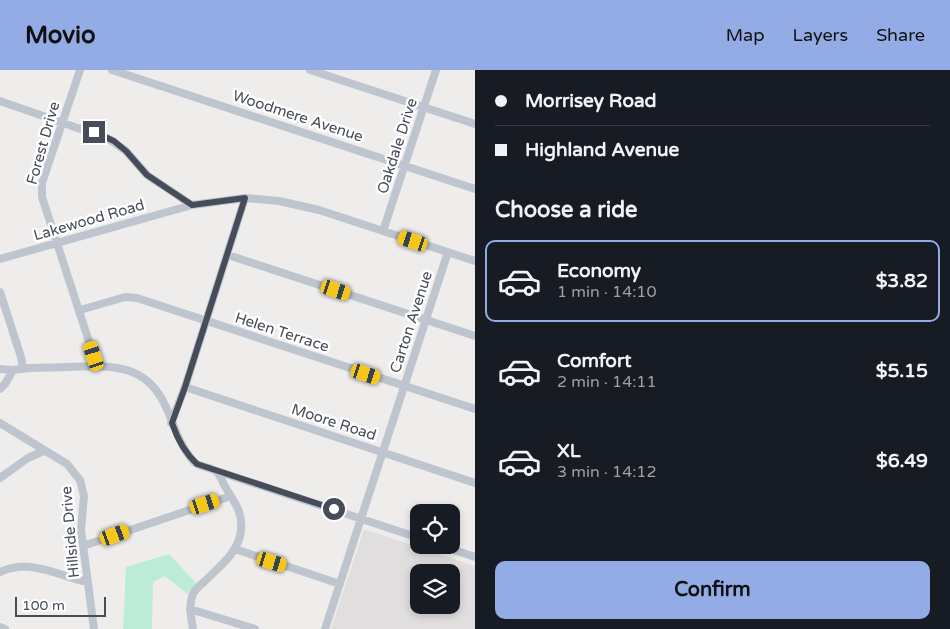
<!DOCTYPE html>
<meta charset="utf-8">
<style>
body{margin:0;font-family:"Varela Round",sans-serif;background:#242831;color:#f1f3f6;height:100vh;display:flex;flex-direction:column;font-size:19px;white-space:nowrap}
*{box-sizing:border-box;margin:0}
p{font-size:16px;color:#9ea1a6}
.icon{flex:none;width:28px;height:28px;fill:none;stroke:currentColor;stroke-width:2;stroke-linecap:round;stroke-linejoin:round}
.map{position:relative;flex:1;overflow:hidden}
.sheet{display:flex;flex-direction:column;background:#171b24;width:475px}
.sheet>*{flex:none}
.banner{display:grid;align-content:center;height:110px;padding:0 20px;background:#171b24}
.controls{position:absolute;left:410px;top:434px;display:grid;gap:10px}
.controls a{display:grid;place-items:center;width:50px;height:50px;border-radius:10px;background:#171b24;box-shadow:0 2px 8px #0003;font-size:25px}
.scale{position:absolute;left:15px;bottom:12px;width:91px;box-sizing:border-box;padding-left:5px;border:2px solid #464d59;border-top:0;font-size:14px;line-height:18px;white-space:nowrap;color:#464d59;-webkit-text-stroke:4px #fff;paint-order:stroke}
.end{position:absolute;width:22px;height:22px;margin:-11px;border:6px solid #464d59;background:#fff;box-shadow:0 0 0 2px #fff}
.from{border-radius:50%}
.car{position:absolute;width:15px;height:30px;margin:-15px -8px;border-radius:6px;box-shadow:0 0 4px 1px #0007;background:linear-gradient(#f5c518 24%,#345 0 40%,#f5c518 0 76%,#345 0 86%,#f5c518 0)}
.banner b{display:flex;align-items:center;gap:18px;height:48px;font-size:19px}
.banner b+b{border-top:1px solid #363941}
.banner i{width:12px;height:12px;background:#f1f3f6}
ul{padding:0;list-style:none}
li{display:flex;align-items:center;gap:15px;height:82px;margin:0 10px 8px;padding:0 10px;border:2px solid transparent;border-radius:10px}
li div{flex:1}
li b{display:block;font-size:19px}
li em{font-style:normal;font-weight:700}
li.active{border-color:#94ace6}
li>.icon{width:45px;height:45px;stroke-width:1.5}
h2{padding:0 20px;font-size:22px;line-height:60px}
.button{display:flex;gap:10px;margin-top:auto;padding:10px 20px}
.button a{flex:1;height:58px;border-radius:10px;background:#94ace6;color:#111;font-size:20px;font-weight:700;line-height:58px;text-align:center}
header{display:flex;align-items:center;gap:30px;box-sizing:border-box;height:70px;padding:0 25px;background:#94ace6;color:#111}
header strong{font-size:24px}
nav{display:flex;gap:28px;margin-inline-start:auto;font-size:18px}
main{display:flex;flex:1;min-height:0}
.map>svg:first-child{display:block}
.education{fill:#e0dede;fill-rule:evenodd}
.green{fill:#bcecd5}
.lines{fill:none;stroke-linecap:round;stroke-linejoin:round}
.minor{stroke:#bec5ce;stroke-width:8}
.route{stroke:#464d59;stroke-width:6}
.labels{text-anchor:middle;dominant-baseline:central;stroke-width:5;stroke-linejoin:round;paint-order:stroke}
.street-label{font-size:15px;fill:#464d59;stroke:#fff}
</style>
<header>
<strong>Movio</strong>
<nav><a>Map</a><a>Layers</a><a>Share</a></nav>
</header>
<main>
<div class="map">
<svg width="475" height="559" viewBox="0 0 475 559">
<rect width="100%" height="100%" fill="#efedec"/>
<path class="education" d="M364,459L475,496V559H331ZM419,502H451V535H419Z"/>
<path class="green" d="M169,484L197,514L187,524L165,506L153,512L152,559H123L126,497Z"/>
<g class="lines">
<path class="minor" d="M80,0L42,113V127L94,287L95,296
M112,0L475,119
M310,0L475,54
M0,31L109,69L126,81L147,105L192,135
M383,161L436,0
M228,185L475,266
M0,189L192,135L245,128L279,131L319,140L475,191
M0,222L21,287L23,299
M80,240L125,227L137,228L475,339
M0,299L13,300
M185,317L475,413
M0,319L5,314L13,300C31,297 48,298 66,297C104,296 142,291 163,331C174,352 177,372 193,391C199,398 211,396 217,402C221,406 223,414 226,418C234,432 243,442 241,460C239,482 220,496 205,511C201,514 197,518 194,522C188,533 191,547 193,559
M0,353L67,394L80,410L84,426L81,460L94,559
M171,353L185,317L245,128
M217,401L419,468
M0,408L28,388L44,381
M439,475L475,487
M83,476L231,426
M235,479L340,514
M0,502C31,488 58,506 88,512
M190,539L255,559
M0,557L5,559
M325,559L448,182"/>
</g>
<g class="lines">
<path class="route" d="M94,62L114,71L126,81L147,105L192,135L245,128L185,317L172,353C177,368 185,383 197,394L334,439"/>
</g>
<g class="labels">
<g class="street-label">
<text transform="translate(298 46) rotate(18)">Woodmere Avenue</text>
<text transform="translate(43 73) rotate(-74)">Forest Drive</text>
<text transform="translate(397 76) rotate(-72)">Oakdale Drive</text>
<text transform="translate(89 150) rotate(-16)">Lakewood Road</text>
<text transform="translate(411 252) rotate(-72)">Carton Avenue</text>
<text transform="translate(282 262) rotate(18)">Helen Terrace</text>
<text transform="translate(334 352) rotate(18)">Moore Road</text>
<text transform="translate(70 462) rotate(-95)">Hillside Drive</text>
</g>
</g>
</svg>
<div class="controls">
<a><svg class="icon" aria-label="locate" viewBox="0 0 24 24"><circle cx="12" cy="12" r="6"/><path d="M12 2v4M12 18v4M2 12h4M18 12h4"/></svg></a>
<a><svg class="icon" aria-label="layers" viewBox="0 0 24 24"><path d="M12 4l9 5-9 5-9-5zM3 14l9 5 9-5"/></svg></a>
</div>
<div class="scale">100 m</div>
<i class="end from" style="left:334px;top:439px"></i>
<i class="end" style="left:94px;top:62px"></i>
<i class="car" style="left:413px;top:171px;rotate:288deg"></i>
<i class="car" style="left:336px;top:220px;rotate:108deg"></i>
<i class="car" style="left:94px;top:286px;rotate:342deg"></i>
<i class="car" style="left:366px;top:304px;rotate:108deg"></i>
<i class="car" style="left:205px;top:434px;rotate:72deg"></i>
<i class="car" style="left:115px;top:465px;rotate:70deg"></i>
<i class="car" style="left:272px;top:492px;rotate:107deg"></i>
</div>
<section class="sheet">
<div class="banner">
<b><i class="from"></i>Morrisey Road</b>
<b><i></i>Highland Avenue</b>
</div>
<h2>Choose a ride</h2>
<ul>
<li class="active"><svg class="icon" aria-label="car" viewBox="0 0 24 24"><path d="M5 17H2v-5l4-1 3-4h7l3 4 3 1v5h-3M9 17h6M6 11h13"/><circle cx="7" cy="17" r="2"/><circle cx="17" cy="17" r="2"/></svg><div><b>Economy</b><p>1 min · 14:10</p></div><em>$3.82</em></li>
<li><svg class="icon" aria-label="car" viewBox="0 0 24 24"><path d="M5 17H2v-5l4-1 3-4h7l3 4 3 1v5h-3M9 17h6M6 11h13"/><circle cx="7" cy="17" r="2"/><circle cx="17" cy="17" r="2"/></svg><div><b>Comfort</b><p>2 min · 14:11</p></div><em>$5.15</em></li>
<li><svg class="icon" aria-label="car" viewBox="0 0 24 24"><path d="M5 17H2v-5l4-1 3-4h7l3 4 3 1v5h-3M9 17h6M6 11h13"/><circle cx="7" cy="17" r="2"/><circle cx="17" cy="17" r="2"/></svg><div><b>XL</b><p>3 min · 14:12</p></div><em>$6.49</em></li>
</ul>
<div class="button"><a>Confirm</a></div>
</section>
</main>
